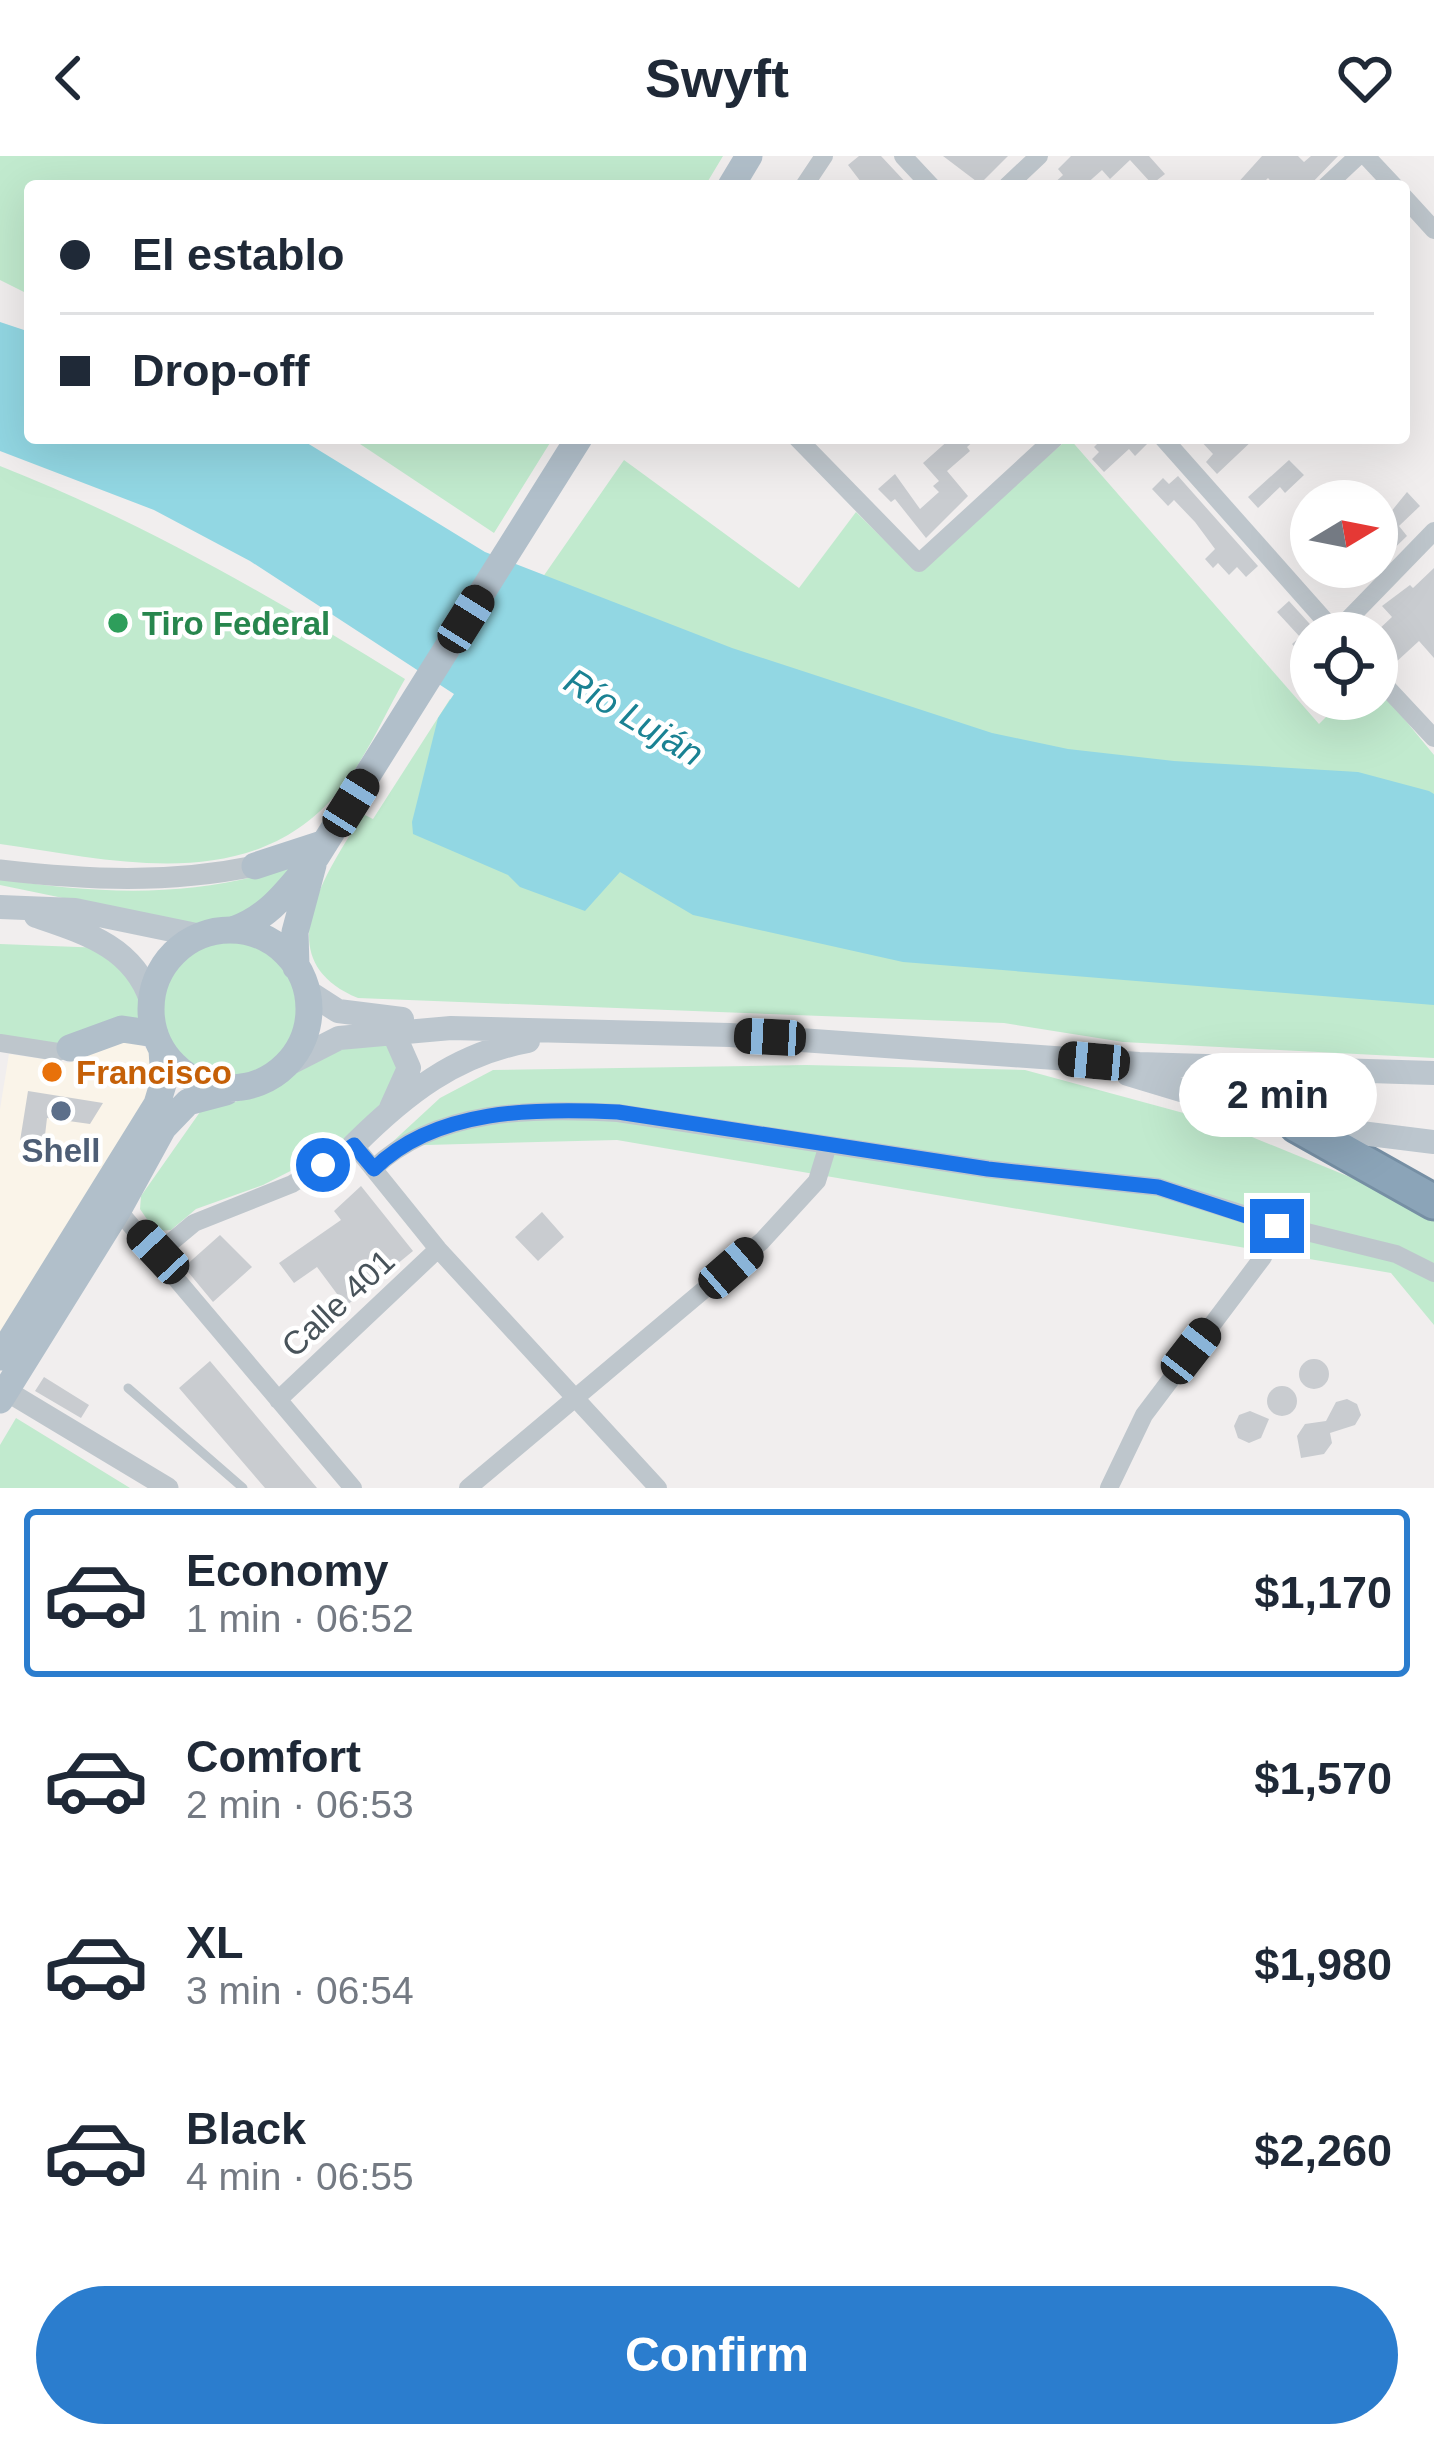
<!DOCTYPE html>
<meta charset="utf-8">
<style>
body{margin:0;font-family:Arial,sans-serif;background:#f6f6f7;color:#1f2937;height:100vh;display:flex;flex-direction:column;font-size:45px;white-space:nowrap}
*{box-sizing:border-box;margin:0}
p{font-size:39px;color:#747a83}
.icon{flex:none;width:66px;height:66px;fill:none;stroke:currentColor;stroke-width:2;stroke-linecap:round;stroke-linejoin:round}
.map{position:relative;height:1332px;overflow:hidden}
.details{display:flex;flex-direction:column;background:#fff;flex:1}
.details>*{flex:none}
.banner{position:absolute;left:24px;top:24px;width:1386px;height:264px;border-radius:12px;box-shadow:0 12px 48px #0002;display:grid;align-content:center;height:264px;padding:0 36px;background:#fff}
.needle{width:78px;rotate:80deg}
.controls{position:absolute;left:1290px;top:324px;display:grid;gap:24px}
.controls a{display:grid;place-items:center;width:108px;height:108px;border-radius:50%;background:#fff;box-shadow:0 12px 48px #0002;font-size:60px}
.end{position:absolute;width:54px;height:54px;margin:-27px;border:15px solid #1a73e8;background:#fff;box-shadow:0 0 0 6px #fff}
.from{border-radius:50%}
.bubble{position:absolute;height:84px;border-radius:42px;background:#fff;box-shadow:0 12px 48px #0002;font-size:39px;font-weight:700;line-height:84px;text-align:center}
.car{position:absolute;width:36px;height:72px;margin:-36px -18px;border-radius:15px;box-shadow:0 0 9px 3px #0007;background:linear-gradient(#222 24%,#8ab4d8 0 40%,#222 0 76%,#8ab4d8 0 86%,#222 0)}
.banner b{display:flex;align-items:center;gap:42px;height:114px;font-size:45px}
.banner b+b{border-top:3px solid #e0e1e3}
.banner i{width:30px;height:30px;background:#1f2937}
ul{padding:21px 0 0;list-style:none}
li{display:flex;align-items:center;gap:36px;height:168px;margin:0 24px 18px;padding:0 12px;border:6px solid transparent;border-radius:12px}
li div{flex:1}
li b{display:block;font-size:45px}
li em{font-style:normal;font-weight:700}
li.current{border-color:#2b7dce}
li>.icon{width:108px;height:108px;stroke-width:1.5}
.cta{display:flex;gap:24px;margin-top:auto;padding:24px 36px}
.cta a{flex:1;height:138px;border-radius:72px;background:#2b7dce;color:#fff;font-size:48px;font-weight:700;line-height:138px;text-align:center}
header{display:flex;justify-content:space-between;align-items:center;height:156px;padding:0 36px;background:#fff;font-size:54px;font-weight:700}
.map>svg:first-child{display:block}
.commercial{fill:#faf4e9}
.green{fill:#c1eace}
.water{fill:#92d7e3}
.building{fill:#c9ccd0}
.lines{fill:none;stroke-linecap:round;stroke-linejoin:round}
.motorway-casing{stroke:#768fa4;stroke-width:39}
.service{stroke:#bec6cc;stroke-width:9}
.minor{stroke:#bec6cc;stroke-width:18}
.tertiary{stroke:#bec6cc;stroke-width:21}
.secondary{stroke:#bcc6ce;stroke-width:24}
.primary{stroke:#b1bfca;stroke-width:27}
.motorway{stroke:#8ba4b8;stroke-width:33}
.route{stroke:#1a73e8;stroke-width:15}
.leisure-dot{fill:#2e9e5b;stroke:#fff;stroke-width:4.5}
.food-dot{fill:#e8710a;stroke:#fff;stroke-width:4.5}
.service-dot{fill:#5c6f8a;stroke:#fff;stroke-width:4.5}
.labels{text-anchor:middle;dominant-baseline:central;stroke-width:9;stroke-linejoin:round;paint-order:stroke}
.leisure-label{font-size:33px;font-weight:bold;fill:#27864d;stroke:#fff;text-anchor:start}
.food-label{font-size:33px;font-weight:bold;fill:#c56008;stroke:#fff;text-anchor:start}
.service-label{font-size:33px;font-weight:bold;fill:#4e5e75;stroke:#fff}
.street-label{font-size:33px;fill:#48535a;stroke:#fff}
.water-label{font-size:36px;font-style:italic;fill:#1a8293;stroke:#fff}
</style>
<header><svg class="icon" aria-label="back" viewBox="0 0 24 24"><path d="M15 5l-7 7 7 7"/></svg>Swyft<svg class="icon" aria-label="heart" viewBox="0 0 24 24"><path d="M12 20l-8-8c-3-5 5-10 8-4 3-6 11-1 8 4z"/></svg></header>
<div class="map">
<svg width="1434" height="1332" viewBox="0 0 1434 1332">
<rect width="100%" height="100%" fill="#f1eeee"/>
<path class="commercial" d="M137,885L152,897L158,926L0,1189V953L9,898L69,907L105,886Z"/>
<path class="green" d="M0,0H723L705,30H30V139L0,124Z
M351,282H553L494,377Z
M1069,282L1319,568L1344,543H1377V530L1434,599V659L1085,617L520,454L624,304L799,432L856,356L916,415Z
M0,310C143,366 274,442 405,523C384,559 366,603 339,635C252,740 118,705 0,688Z
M450,543L514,599L1434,756V902L1123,886L1004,867L358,842C264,803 328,715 363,658L373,663Z
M302,706L248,761L189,768L0,729V723C103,739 203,743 302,706Z
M163 854a70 70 0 1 1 140 0a70 70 0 1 1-140 0Z
M0,788L104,792L145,845L147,870L52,890L0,881Z
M378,884L398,893V931L345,983L314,1003L263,1029L196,1053L171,1074L155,1075L140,1053L141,1040L200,956L272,935L323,896Z
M806,909L1025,914L1213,965L1418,1049L1434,1065V1169L1391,1117L617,984L388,990L440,942L493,914Z
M16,1262L130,1332H0V1289Z"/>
<path class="water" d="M0,166L30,176V282H299L485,396L732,492L992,577L1068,593L1174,605L1358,616L1429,635L1434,638V849L903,806L693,759L620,716L585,755L520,731L508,719L413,678L412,666L438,562L454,538L250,405L154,354L0,295Z"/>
<path class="building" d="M859,0H881L909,30H864L848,9Z
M943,0H1008L980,28Z
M1071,0H1149L1165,18L1152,28L1130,4L1110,23L1102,14L1084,30H1051L1063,19L1058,13Z
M1262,0H1298L1304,6L1311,0H1338L1309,30H1275L1268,22L1260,30H1235Z
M951,282H977L967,291L970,295L947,315L968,340L926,382L895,343L891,346L878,333L895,318L920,353L939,336L933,330L939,325L923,307Z
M1103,282H1150V285L1135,300L1129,293L1104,316L1092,303L1099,296L1094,291Z
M1198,282H1255L1217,318L1206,306L1213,298Z
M1289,304L1304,319L1285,337L1280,331L1258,352L1248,341Z
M1178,320L1258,410L1246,421L1237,411L1229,419L1218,407L1213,412L1205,403L1215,393L1195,366L1174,344L1168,350L1152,333L1163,322L1169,328Z
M1407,336L1420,350L1399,370L1407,380L1377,409V373Z
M1434,412V502L1419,485L1395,507L1377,486V475L1392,461L1382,450L1410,429L1413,432Z
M1289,445L1318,477H1311V509L1292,488L1300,481L1277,456Z
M28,935L103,947L90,968L47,962L44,988L20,985Z
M361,1030L413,1095L346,1150L317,1111L294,1127L279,1107L341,1064L334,1055Z
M542,1056L564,1081L538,1105L515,1081Z
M220,1079L252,1111L213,1146L184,1111Z
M1299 1218a15 15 0 1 1 30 0a15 15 0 1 1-30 0Z
M210,1205L317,1332H265L179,1232Z
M44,1221L89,1249L81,1262L35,1235Z
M1267 1245a15 15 0 1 1 30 0a15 15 0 1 1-30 0Z
M1347,1243L1357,1248L1361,1259L1355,1269L1330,1277L1332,1287L1324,1298L1301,1302L1297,1280L1305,1268L1326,1265L1336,1246Z
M1250,1255L1269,1263L1261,1282L1249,1287L1238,1282L1234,1270L1239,1259Z"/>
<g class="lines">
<defs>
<path id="motorway" d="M1297,969L1434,1046"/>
</defs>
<use href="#motorway" class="motorway-casing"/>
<path class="service" d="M128,1232L243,1332"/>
<path class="minor" d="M903,0L931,30
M1366,0L1394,30
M804,30L824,0
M1007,30L1039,0
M1326,30L1358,0
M1404,41L1434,74
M797,282L919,407L1055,282
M1163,282L1336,477
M1335,477L1434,375
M1377,521L1434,582
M0,887L58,896L70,892
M373,1013C436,952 536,952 618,957L988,1013L1158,1031L1278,1069L1396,1098L1434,1117
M118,1054L353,1332
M158,1097L194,1067L292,1028L354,989L438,1093L658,1332
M278,1244L438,1093
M468,1332L762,1085L817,1025L828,989
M1109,1332L1144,1259L1263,1101L1278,1069"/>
<path class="tertiary" d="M0,714C87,724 168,728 255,710
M0,1231L168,1332"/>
<path class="secondary" d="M0,751L75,754L201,780
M36,760C86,777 133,791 151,844
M307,835L338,855L402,863
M288,908L339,882L451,872L730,879L1139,908L1434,917
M1128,918L1297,969L1434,986
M391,952L409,912L394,878
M354,989C405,938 456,898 528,885"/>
<path class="primary" d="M731,30L749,0
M255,710L325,687
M151 853a79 79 0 1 1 158 0a79 79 0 1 1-158 0Z
M233,774C272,760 289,732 316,701L579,282
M296,811L295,776L313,709
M70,892L122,873L155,878
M0,1201L157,948L164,925L162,894
M0,1244L118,1054L163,972L188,946L226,936"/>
<use href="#motorway" class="motorway"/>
</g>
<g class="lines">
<path class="route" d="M323,1009L354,989L374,1013C435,952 537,952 618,956L988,1013L1158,1031L1277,1070"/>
</g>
<circle class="leisure-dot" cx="118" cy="467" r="12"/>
<circle class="food-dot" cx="52" cy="916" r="12"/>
<circle class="service-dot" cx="61" cy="955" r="12"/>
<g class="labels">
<g class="leisure-label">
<text x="142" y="467">Tiro Federal</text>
</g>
<g class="food-label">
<text x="76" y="916">Francisco</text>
</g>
<g class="service-label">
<text x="61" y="994">Shell</text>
</g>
<g class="street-label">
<text transform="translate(338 1147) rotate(-43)">Calle 401</text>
</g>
<g class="water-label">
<text transform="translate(634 561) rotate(31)">Río Luján</text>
</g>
</g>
</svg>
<div class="controls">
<a><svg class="needle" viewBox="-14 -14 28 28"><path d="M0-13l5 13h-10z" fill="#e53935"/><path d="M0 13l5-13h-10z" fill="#747a83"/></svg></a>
<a><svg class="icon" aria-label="locate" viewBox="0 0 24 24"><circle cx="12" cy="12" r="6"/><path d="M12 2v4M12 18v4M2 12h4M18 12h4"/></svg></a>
</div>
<i class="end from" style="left:323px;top:1009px"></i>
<i class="end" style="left:1277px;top:1070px"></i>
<div class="bubble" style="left:1179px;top:897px;width:198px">2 min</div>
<i class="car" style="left:466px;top:463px;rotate:32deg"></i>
<i class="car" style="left:351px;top:647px;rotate:32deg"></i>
<i class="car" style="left:770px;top:881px;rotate:273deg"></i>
<i class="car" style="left:1094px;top:905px;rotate:275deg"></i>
<i class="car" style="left:158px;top:1096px;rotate:317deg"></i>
<i class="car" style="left:731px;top:1112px;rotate:49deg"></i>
<i class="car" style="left:1191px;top:1195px;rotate:38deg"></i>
<div class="banner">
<b><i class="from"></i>El establo</b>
<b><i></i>Drop-off</b>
</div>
</div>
<section class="details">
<ul>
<li class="current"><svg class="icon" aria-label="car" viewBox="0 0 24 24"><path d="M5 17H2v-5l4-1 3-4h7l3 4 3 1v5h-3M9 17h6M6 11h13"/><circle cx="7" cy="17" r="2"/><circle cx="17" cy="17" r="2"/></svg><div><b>Economy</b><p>1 min · 06:52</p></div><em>$1,170</em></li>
<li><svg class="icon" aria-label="car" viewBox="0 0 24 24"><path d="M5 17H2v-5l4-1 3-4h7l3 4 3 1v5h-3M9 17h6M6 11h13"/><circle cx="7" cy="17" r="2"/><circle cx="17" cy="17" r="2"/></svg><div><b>Comfort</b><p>2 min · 06:53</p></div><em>$1,570</em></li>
<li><svg class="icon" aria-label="car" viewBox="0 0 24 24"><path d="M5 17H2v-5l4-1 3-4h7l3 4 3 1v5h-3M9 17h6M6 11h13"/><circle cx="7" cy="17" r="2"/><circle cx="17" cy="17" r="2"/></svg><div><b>XL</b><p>3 min · 06:54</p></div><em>$1,980</em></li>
<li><svg class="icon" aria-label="car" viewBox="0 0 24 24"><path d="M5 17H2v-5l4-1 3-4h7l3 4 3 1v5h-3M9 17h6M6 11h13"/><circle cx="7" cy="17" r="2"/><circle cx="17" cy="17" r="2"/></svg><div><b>Black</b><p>4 min · 06:55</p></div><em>$2,260</em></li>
</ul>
<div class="cta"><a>Confirm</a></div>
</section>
